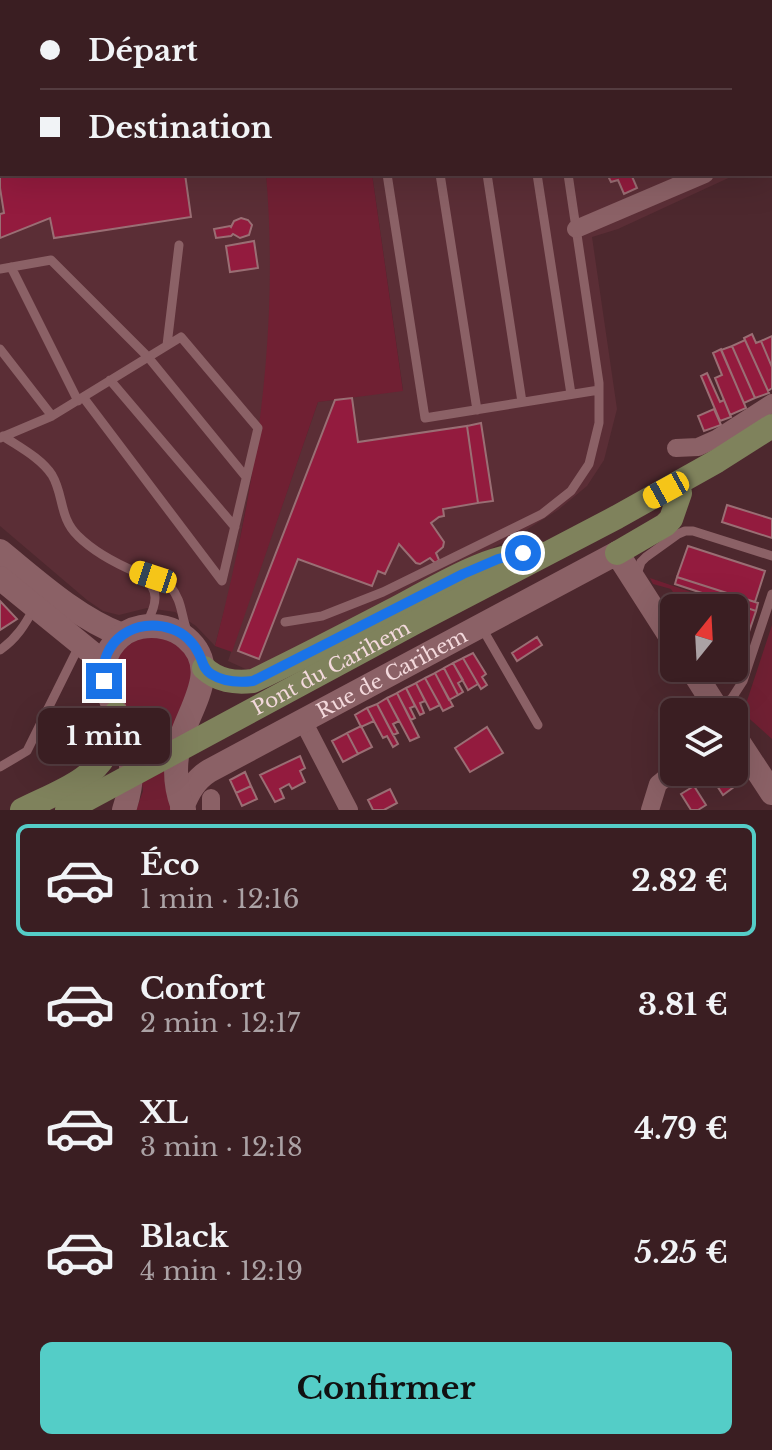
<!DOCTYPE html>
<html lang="fr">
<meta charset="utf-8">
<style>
body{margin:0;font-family:"Libre Baskerville",serif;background:#41272a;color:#f1f3f6;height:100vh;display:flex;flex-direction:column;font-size:30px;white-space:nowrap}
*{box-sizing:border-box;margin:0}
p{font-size:26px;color:#aba2a5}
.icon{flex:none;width:44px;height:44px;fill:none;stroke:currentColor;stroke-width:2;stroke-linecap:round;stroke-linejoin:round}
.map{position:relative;height:810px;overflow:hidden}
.details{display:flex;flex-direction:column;background:#3a1e22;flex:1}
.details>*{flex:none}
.hud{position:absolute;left:0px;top:0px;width:772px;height:176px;box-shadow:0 8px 32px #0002,0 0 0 2px #543c40;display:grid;align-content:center;height:176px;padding:0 40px;background:#3a1e22}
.needle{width:52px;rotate:18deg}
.buttons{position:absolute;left:660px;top:594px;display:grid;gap:16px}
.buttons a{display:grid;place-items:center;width:88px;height:88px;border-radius:12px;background:#3a1e22;box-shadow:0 8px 32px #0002,0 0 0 2px #543c40;font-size:40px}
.end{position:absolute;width:36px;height:36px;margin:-18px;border:10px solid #1a73e8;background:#fff;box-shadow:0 0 0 4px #fff}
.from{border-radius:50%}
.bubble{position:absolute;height:56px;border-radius:12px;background:#3a1e22;box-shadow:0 8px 32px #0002,0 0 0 2px #543c40;font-size:26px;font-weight:800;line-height:56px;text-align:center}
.car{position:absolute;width:24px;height:48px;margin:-24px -12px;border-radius:10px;box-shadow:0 0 6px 2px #0007;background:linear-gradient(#f5c518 24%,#345 0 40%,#f5c518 0 76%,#345 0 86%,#f5c518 0)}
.hud b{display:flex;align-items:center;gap:28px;height:76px;font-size:30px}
.hud b+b{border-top:2px solid #543c40}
.hud i{width:20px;height:20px;background:#f1f3f6}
ul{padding:14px 0 0;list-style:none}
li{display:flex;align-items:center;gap:24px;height:112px;margin:0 16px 12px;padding:0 24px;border:4px solid transparent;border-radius:12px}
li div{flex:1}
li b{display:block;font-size:30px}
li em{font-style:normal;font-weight:800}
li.current{border-color:#54cdc7}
li>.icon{width:72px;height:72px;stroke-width:1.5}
.primary-button{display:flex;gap:16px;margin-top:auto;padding:16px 40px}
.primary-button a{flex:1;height:92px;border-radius:12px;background:#54cdc7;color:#111;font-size:32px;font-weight:800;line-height:92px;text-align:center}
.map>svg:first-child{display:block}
.built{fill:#5b2e36}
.green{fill:#702033}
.building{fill:#931b3e;stroke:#9a6e74;stroke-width:2}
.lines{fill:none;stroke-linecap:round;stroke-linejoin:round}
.lane{stroke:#8b6166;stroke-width:9}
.street{stroke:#8b6166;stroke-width:18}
.secondary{stroke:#8b6166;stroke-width:24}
.primary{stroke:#7f825c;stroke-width:24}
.route{stroke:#1a73e8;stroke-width:10}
.labels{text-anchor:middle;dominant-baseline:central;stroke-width:6;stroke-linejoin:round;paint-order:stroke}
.street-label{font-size:20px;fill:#f3d9dc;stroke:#421e24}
</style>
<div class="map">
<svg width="772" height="810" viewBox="0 0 772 810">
<rect width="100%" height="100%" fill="#4d282e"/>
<path class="built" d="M0,0H245L246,2H2V174H266L270,213V322L261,424L233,577L215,646L196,626L175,612L147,608L119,615L103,611L87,600L0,526Z
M347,0H772V158L770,159V2H347Z
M372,174H737L618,229L592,237L617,409L604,460L587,486L558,510L518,535L250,671L228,661L318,402L403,390Z"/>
<path class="green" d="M266,174H372L403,391L318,402L232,652L215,646C255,492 280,334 266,174Z
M650,578L726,604L725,608H683L671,589L653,584Z
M772,625V739L743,713Z
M151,634L169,640L183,649L191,660L195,677L163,768L173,810H136L143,791L138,752L112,680L118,654L133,639Z"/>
<path class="building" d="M0,0H158V2H2V91L0,78Z
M649,0H746L747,2H650Z
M0,93H2V174H185L191,217L54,238L50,218L0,238V214L4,213L0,188Z
M607,174H631L637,188L624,194L618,180L611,182Z
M241,218L248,220L252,225L249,235L240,238L233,234L231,236L216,238L214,229L230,226L231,227L234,221Z
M254,241L258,268L230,272L226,246Z
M752,334L756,343L761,341L772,367V388L768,391L744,338Z
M772,336V367L761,341Z
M745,340L769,393L755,398L732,346Z
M732,346L755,398L744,403L721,350Z
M721,349L746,408L730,415L715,378L722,375L713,353Z
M707,373L720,402L724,400L731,417L720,421L701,376Z
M352,398L358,442L467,426L478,503L443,509L444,516L439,517L431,523L444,542L443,547L436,553L439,560L435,563L430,558L420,564L416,563L399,544L385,574L378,571L372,586L298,559L259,659L238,651L335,400Z
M714,409L721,425L704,431L698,416Z
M481,423L493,501L478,503L467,426Z
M727,505L772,519V538L722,522Z
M688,546L765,571L755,602L677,577Z
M677,577L758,603L756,611L675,584Z
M0,601L17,619L0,630Z
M736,604L756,611L736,670L728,668H734V610Z
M537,637L542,645L517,661L512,653Z
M473,653L486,674L482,677L487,685L481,689L463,658Z
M463,658L478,684L468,690L453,663Z
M453,663L463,680L458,683L463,692L458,695L444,668Z
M444,668L458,695L449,700L435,673Z
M435,673L453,706L443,711L425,678Z
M425,678L440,705L430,710L416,683Z
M416,683L425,701L420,703L424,713L420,715L406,688Z
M406,688L415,706L410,708L415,718L411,720L397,693Z
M397,693L419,737L410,741L387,698Z
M387,698L399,721L393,724L398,733L393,735L377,704Z
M377,704L398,744L393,747L387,736L383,738L367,708Z
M367,708L374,721L361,727L355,715Z
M361,726L372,747L358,754L347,733Z
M487,727L503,753L470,772L455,748Z
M347,733L358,754L343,762L332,741Z
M300,756L305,768L300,771L305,782L292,789L289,784L280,789L284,798L275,802L260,775Z
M245,772L251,786L236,793L230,780Z
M708,772H730L738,784L723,795Z
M251,786L257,799L242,806L236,793Z
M694,786L706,805L698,810H691L681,794Z
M390,789L397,803L384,810H373L368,800Z"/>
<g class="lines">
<path class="lane" d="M238,0V2
M360,0V2
M413,0V2
M460,0V2
M510,0L511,2
M542,0V2
M387,174L425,418L599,390
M440,174L477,410
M487,174L522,402
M537,174L571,394
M11,267L78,401
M0,269L51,260L148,357L246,477
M167,345L179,245
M0,349L52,416
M110,380L235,527
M3,436C19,447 41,458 52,475C64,495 59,518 78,536C94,552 115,563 136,572C148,576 159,579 170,586C182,600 181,615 187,631
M0,438L52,416L181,337L258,428L222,581L83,397
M142,576C160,589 157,604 147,622
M636,577L641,562L646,557L678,534L685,531H693L772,556
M285,622L322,616L383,592L542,514L571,491L589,464L599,423V383L568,174
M482,628L538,725
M0,650C16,639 25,625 34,608
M718,709L732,698L743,681L772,594
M0,767L27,751L79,646"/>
<path class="street" d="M770,146H772
M576,229L705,174
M676,448L698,447L716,439L772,403
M303,721L349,810
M211,810V798
M650,810L658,784L674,771"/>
<g class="secondary">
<path d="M0,551C38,582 76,617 122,635"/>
<path d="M0,578L103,662"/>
<path d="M691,668L719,712"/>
<path d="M734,735L772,793"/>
<path id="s1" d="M182,808C188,792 195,780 209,771L617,553L674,642"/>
<path d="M124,810C130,792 133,774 130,756C127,740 121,724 115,710C105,686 96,664 115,642C122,634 130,629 141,627C157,624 174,628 186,638C223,669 188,709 179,744C174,767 175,789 184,810"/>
</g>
<g class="primary">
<path d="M617,553L665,525L671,519L680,493"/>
<path d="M204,668C218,681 234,683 253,681C299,659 345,635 391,611C436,588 486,553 539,553"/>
<path d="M22,810C53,794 99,780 110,744C113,734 114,723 116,713"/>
<path id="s2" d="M67,810L414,623L617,517L717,461L772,426"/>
</g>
</g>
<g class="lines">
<path class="route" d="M104,681C98,641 136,616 172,629C184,633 194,643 199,654C203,662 203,669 211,674C224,682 238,683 253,681L463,574L498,559L523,553"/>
</g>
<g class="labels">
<g class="street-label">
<text stroke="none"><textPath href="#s2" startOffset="300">Pont du Carihem</textPath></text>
<text stroke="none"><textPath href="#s1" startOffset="254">Rue de Carihem</textPath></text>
</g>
</g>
</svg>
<div class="buttons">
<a><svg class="needle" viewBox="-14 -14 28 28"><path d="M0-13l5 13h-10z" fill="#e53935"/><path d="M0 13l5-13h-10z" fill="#aba2a5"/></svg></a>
<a><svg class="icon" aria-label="layers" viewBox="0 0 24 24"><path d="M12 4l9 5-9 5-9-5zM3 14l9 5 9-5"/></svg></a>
</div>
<i class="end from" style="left:523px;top:553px"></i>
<i class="end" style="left:104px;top:681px"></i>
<div class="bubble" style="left:38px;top:708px;width:132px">1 min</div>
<i class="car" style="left:666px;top:490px;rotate:241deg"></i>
<i class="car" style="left:153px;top:577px;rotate:288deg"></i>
<div class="hud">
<b><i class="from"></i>Départ</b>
<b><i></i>Destination</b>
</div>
</div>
<section class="details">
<ul>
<li class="current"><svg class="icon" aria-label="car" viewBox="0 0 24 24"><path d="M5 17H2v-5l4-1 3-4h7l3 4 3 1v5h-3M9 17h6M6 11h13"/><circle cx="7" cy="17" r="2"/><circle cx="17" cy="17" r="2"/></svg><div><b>Éco</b><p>1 min · 12:16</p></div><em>2.82 €</em></li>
<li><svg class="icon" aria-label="car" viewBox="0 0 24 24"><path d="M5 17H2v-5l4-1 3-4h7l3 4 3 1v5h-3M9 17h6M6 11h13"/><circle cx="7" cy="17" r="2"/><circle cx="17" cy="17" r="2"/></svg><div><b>Confort</b><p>2 min · 12:17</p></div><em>3.81 €</em></li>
<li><svg class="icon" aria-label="car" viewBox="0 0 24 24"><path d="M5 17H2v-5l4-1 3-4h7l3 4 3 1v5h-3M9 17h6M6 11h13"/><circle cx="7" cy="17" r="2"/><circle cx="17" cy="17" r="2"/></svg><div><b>XL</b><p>3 min · 12:18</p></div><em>4.79 €</em></li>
<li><svg class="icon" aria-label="car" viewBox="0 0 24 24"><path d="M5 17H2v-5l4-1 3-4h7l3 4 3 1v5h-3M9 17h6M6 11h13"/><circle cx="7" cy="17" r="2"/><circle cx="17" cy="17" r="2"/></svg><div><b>Black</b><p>4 min · 12:19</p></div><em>5.25 €</em></li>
</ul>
<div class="primary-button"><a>Confirmer</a></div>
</section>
